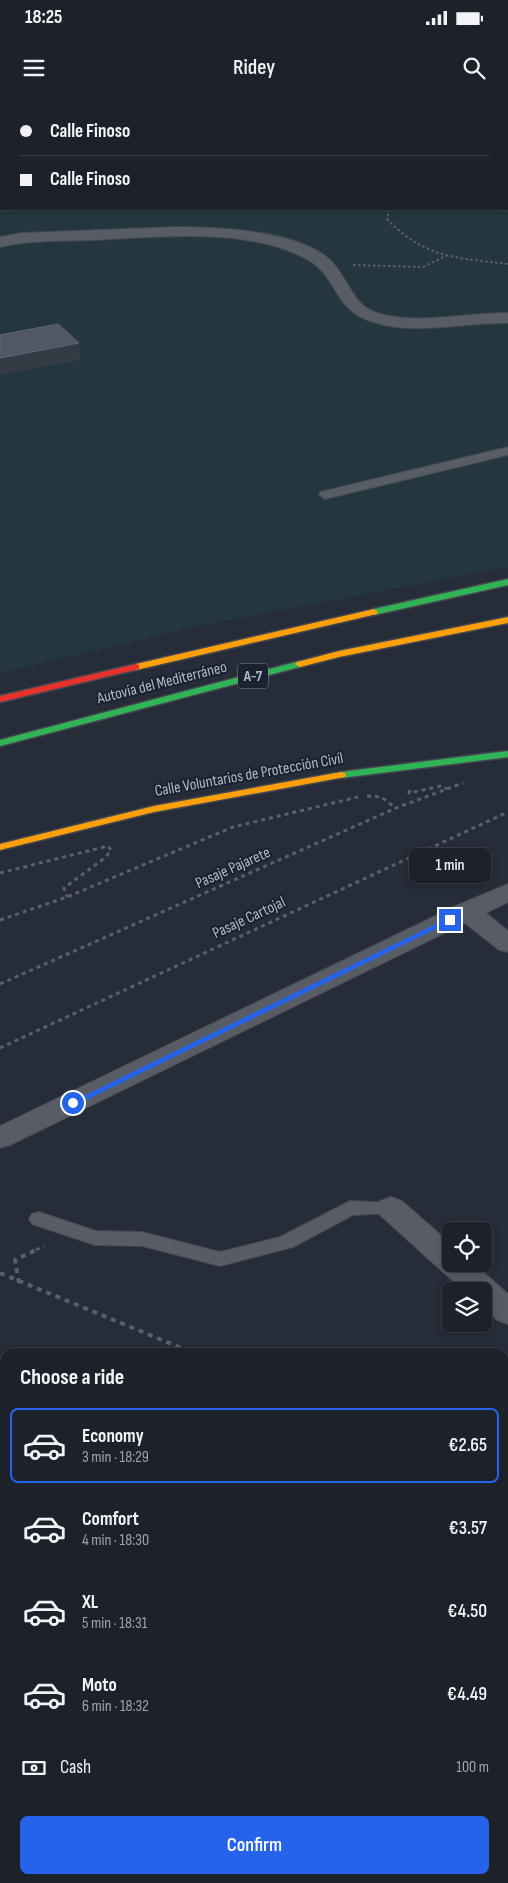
<!DOCTYPE html>
<meta charset="utf-8">
<style>
body{margin:0;font-family:"Sofia Sans Condensed",sans-serif;background:#2a2f36;color:#f1f3f6;height:100vh;display:flex;flex-direction:column;font-size:19px;white-space:nowrap}
*{box-sizing:border-box;margin:0}
p{font-size:16px;color:#a0a4a8}
.icon{flex:none;width:28px;height:28px;fill:none;stroke:currentColor;stroke-width:2;stroke-linecap:round;stroke-linejoin:round}
.map{position:relative;flex:1;overflow:hidden}
.side{position:absolute;left:0px;top:1248px;width:509px;height:536px;display:flex;flex-direction:column;background:#1d222a;border-radius:15px 15px 0 0;box-shadow:0 2px 8px #0003,0 0 0 1px #3b3f47}
.side>*{flex:none}
.banner{position:absolute;left:0px;top:0px;width:509px;height:110px;box-shadow:0 2px 8px #0003,0 0 0 1px #3b3f47;display:grid;align-content:center;height:110px;padding:0 20px;background:#1d222a}
.controls{position:absolute;left:442px;top:1122px;display:grid;gap:10px}
.controls a{display:grid;place-items:center;width:50px;height:50px;border-radius:8px;background:#1d222a;box-shadow:0 2px 8px #0003,0 0 0 1px #3b3f47;font-size:25px}
.end{position:absolute;width:22px;height:22px;margin:-11px;border:6px solid #2563eb;background:#fff;box-shadow:0 0 0 2px #fff}
.from{border-radius:50%}
.bubble{position:absolute;height:35px;border-radius:8px;background:#1d222a;box-shadow:0 2px 8px #0003,0 0 0 1px #3b3f47;font-size:16px;font-weight:600;line-height:35px;text-align:center}
.banner b{display:flex;align-items:center;gap:18px;height:48px;font-size:19px}
.banner b+b{border-top:1px solid #3b3f47}
.banner i{width:12px;height:12px;background:#f1f3f6}
ul{padding:0;list-style:none}
li{display:flex;align-items:center;gap:15px;height:75px;margin:0 10px 8px;padding:0 10px;border:2px solid transparent;border-radius:8px}
li div{flex:1}
li b{display:block;font-size:19px}
li em{font-style:normal;font-weight:600}
li.selected{border-color:#2563eb}
li>.icon{width:45px;height:45px;stroke-width:1.5}
h2{padding:0 20px;font-size:22px;line-height:60px}
.pay{display:flex;align-items:center;gap:12px;height:55px;padding:0 20px;font-size:19px}
.pay p{margin-inline-start:auto}
.button{display:flex;gap:10px;margin-top:auto;padding:10px 20px}
.button a{flex:1;height:58px;border-radius:8px;background:#2563eb;color:#fff;font-size:20px;font-weight:600;line-height:58px;text-align:center}
.status{display:flex;justify-content:space-between;align-items:center;height:35px;padding:0 25px;background:#1d222a;direction:ltr}
.status svg{height:14px;fill:currentColor}
header{display:flex;justify-content:space-between;align-items:center;height:65px;padding:0 20px;background:#1d222a;font-size:22px;font-weight:600}
.map>svg:first-child{display:block}
.green{fill:#24373e;fill-rule:evenodd}
.lines{fill:none;stroke-linecap:round;stroke-linejoin:round}
.lane-casing{stroke:#444850;stroke-width:2}
.street-casing{stroke:#444850;stroke-width:2}
.fast-casing{stroke:#444850;stroke-width:3}
.slow-casing{stroke:#444850;stroke-width:3}
.jam-casing{stroke:#444850;stroke-width:3}
.path-far2{stroke:#5a6068;stroke-width:2;stroke-dasharray:2.5 2.5;stroke-linecap:butt}
.path-far1{stroke:#5a6068;stroke-width:3;stroke-dasharray:4 4;stroke-linecap:butt}
.path{stroke:#5a6068;stroke-width:4;stroke-dasharray:5 5;stroke-linecap:butt}
.lane{fill:#585c65;fill-rule:evenodd}
.street{fill:#585c65;fill-rule:evenodd}
.fast{fill:#30b455;fill-rule:evenodd}
.slow{fill:#ff9f0a;fill-rule:evenodd}
.jam{fill:#e5322d;fill-rule:evenodd}
.shaded-wall{fill:#353b45}
.building{fill:#525863;stroke:#616773}
.route{fill:#2563eb}
.labels{text-anchor:middle;dominant-baseline:central;stroke-width:4;stroke-linejoin:round;paint-order:stroke}
.shield{fill:#1a2232;stroke:#848b9c;stroke-width:1}
.shield-label{font-size:15px;font-weight:bold;fill:#b1b8c9}
.street-label{font-size:16px;fill:#b1b8c9;stroke:#1a2232}
</style>
<div class="status"><b>18:25</b><svg viewBox="0 0 49 12"><path d="M0 12V9h3v3zM5 12V6h3v6zM10 12V3h3v9zM15 12V0h3v12zM26 1h20v11H26zM47 4h2v5h-2z"/></svg></div>
<header><svg class="icon" aria-label="menu" viewBox="0 0 24 24"><path d="M4 6h16M4 12h16M4 18h16"/></svg>Ridey<svg class="icon" aria-label="search" viewBox="0 0 24 24"><circle cx="10" cy="10" r="6"/><path d="M15 15l6 6"/></svg></header>
<div class="map">
<svg width="508" height="1783" viewBox="0 0 508 1783">
<rect width="100%" height="100%" fill="#272d38"/>
<path class="green" d="M0,0H508V467L209,524L0,573ZM1,1H508V109H1Z"/>
<g class="lines">
<defs>
<path id="lane" d="M508,347V355L325,399L319,395L320,392Z
M350,1101L398,1103L401,1108L398,1113L353,1115L293,1147L220,1166L142,1146L95,1145L32,1124L29,1119L32,1114L39,1112L96,1131L142,1132L220,1152L280,1137Z"/>
<path id="street" d="M175,127C217,127 296,130 329,159C346,174 351,201 372,211C409,227 468,212 508,213V223C464,222 415,236 373,222C333,210 338,178 310,161C250,126 160,137 94,140C62,141 31,140 0,147V137L22,133Z
M508,784V802L486,813L508,831V852L499,850L465,823L10,1045L0,1048V1026L458,805Z
M391,1097L402,1101L451,1144V1164H474L508,1194V1224L497,1220L484,1209V1191H464L380,1115L376,1108L380,1101Z"/>
<path id="fast" d="M508,479V485L374,515L370,512L374,509Z
M300,561L305,564L303,566L0,646V640Z
M508,651V657L341,678L336,675L341,672Z"/>
<path id="slow" d="M374,509L378,512L377,514L136,570L131,567L136,564Z
M508,517V523L339,557L300,567L295,564L297,562L339,551Z
M341,672L345,673L346,675L345,677L154,712L0,750V744L154,706Z"/>
<path id="jam" d="M136,564L139,565V569L0,602V596Z"/>
</defs>
<use href="#lane" class="lane-casing"/>
<use href="#street" class="street-casing"/>
<use href="#fast" class="fast-casing"/>
<use href="#slow" class="slow-casing"/>
<use href="#jam" class="jam-casing"/>
<path class="path-far2" d="M296,0L298,1
M389,109L387,119C424,158 457,158 508,164
M353,165L423,167L448,155"/>
<path class="path-far1" d="M410,690L409,693L441,686L447,689
M367,696L381,697L396,708
M0,773L108,746L111,750L106,757L64,788L67,797
M0,820L67,797L233,727L358,697
M0,884L396,708L463,683
M0,948L508,712
M36,1150L44,1146"/>
<path class="path" d="M0,1173L191,1252
M19,1183L15,1160L38,1149
M504,1495L508,1499
M322,1779L323,1783"/>
<use href="#lane" class="lane"/>
<use href="#street" class="street"/>
<use href="#fast" class="fast"/>
<use href="#slow" class="slow"/>
<use href="#jam" class="jam"/>
</g>
<path class="shaded-wall" d="M79,243L80,260L0,275V258Z"/>
<path class="building" d="M58,224L79,243L0,258V235Z
M0,1455H5V1779H111V1783H0Z"/>
<path class="route" d="M450,817L452,818V821L76,1005L69,1003Z"/>
<g class="labels">
<rect class="shield" x="238" y="563.5" width="30" height="25" rx="4"/>
<g class="shield-label">
<text x="253" y="576">A-7</text>
</g>
<g class="street-label">
<text transform="translate(162 583) rotate(-14)">Autovía del Mediterráneo</text>
<text transform="translate(249 675) rotate(-10)">Calle Voluntarios de Protección Civíl</text>
<text transform="translate(233 768) rotate(-24)">Pasaje Pajarete</text>
<text transform="translate(249 818) rotate(-25)">Pasaje Cartojal</text>
</g>
</g>
</svg>
<div class="controls">
<a><svg class="icon" aria-label="locate" viewBox="0 0 24 24"><circle cx="12" cy="12" r="6"/><path d="M12 2v4M12 18v4M2 12h4M18 12h4"/></svg></a>
<a><svg class="icon" aria-label="layers" viewBox="0 0 24 24"><path d="M12 4l9 5-9 5-9-5zM3 14l9 5 9-5"/></svg></a>
</div>
<i class="end from" style="left:73px;top:1003px"></i>
<i class="end" style="left:450px;top:820px"></i>
<div class="bubble" style="left:409px;top:748px;width:82px">1 min</div>
<div class="banner">
<b><i class="from"></i>Calle Finoso</b>
<b><i></i>Calle Finoso</b>
</div>
<section class="side">
<h2>Choose a ride</h2>
<ul>
<li class="selected"><svg class="icon" aria-label="car" viewBox="0 0 24 24"><path d="M5 17H2v-5l4-1 3-4h7l3 4 3 1v5h-3M9 17h6M6 11h13"/><circle cx="7" cy="17" r="2"/><circle cx="17" cy="17" r="2"/></svg><div><b>Economy</b><p>3 min · 18:29</p></div><em>€2.65</em></li>
<li><svg class="icon" aria-label="car" viewBox="0 0 24 24"><path d="M5 17H2v-5l4-1 3-4h7l3 4 3 1v5h-3M9 17h6M6 11h13"/><circle cx="7" cy="17" r="2"/><circle cx="17" cy="17" r="2"/></svg><div><b>Comfort</b><p>4 min · 18:30</p></div><em>€3.57</em></li>
<li><svg class="icon" aria-label="car" viewBox="0 0 24 24"><path d="M5 17H2v-5l4-1 3-4h7l3 4 3 1v5h-3M9 17h6M6 11h13"/><circle cx="7" cy="17" r="2"/><circle cx="17" cy="17" r="2"/></svg><div><b>XL</b><p>5 min · 18:31</p></div><em>€4.50</em></li>
<li><svg class="icon" aria-label="car" viewBox="0 0 24 24"><path d="M5 17H2v-5l4-1 3-4h7l3 4 3 1v5h-3M9 17h6M6 11h13"/><circle cx="7" cy="17" r="2"/><circle cx="17" cy="17" r="2"/></svg><div><b>Moto</b><p>6 min · 18:32</p></div><em>€4.49</em></li>
</ul>
<div class="pay"><svg class="icon" aria-label="cash" viewBox="0 0 24 24"><path d="M3 7h18v10H3z"/><circle cx="12" cy="12" r="2"/></svg>Cash<p>100 m</p></div>
<div class="button"><a>Confirm</a></div>
</section>
</div>
